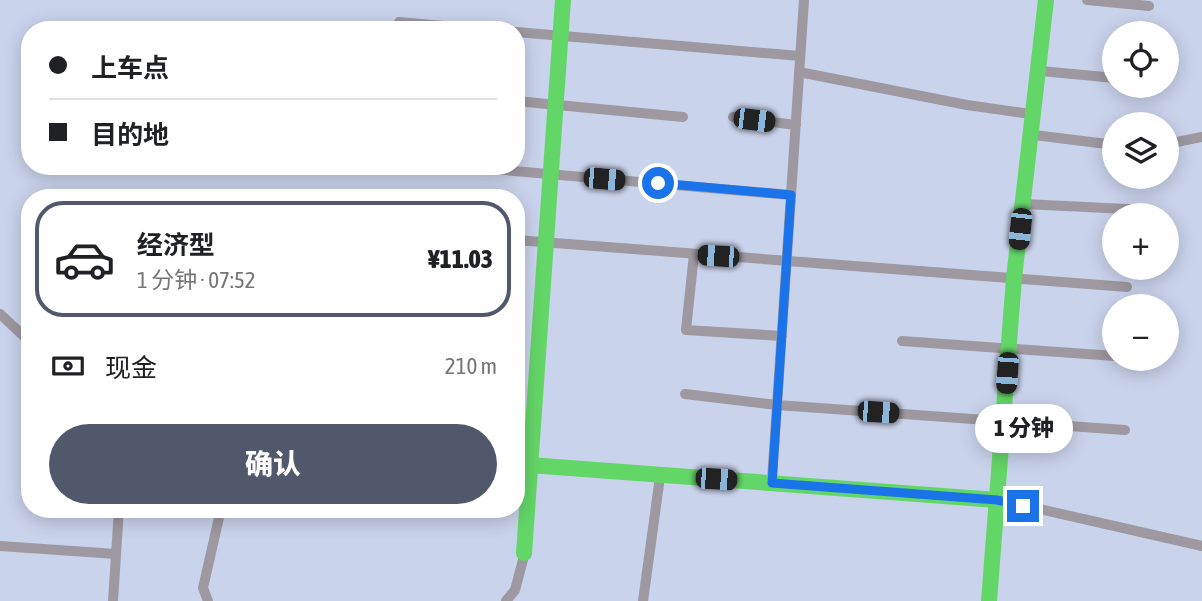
<!DOCTYPE html>
<html lang="zh">
<meta charset="utf-8">
<style>
body{margin:0;font-family:"Asap Condensed","Noto Sans SC",sans-serif;background:#f6f6f6;color:#202124;height:100vh;display:flex;flex-direction:column;font-size:26px;white-space:nowrap}
*{box-sizing:border-box;margin:0}
p{font-size:23px;color:#757577}
.icon{flex:none;width:38px;height:38px;fill:none;stroke:currentColor;stroke-width:2;stroke-linecap:round;stroke-linejoin:round}
.map{position:relative;flex:1;overflow:hidden}
.drawer{position:absolute;left:21px;top:189px;width:504px;height:329px;display:flex;flex-direction:column;background:#fff;border-radius:28px;box-shadow:0 4px 18px #0003}
.drawer>*{flex:none}
.banner{position:absolute;left:21px;top:21px;width:504px;height:154px;border-radius:28px;box-shadow:0 4px 18px #0003;display:grid;align-content:center;height:154px;padding:0 28px;background:#fff}
.fabs{position:absolute;left:1102px;top:21px;display:grid;gap:14px}
.fabs a{display:grid;place-items:center;width:77px;height:77px;border-radius:50%;background:#fff;box-shadow:0 4px 18px #0003;font-size:35px}
.end{position:absolute;width:32px;height:32px;margin:-16px;border:9px solid #1a73e8;background:#fff;box-shadow:0 0 0 4px #fff}
.from{border-radius:50%}
.bubble{position:absolute;height:49px;border-radius:24px;background:#fff;box-shadow:0 4px 18px #0003;font-size:23px;font-weight:800;line-height:49px;text-align:center}
.car{position:absolute;width:21px;height:42px;margin:-21px -10px;border-radius:9px;box-shadow:0 0 5px 2px #0007;background:linear-gradient(#222 24%,#8ab4d8 0 40%,#222 0 76%,#8ab4d8 0 86%,#222 0)}
.banner b{display:flex;align-items:center;gap:24px;height:66px;font-size:26px}
.banner b+b{border-top:2px solid #e0e0e0}
.banner i{width:18px;height:18px;background:#202124}
ul{padding:12px 0 0;list-style:none}
li{display:flex;align-items:center;gap:21px;height:116px;margin:0 14px 10px;padding:0 14px;border:4px solid transparent;border-radius:28px}
li div{flex:1}
li b{display:block;font-size:26px}
li em{font-style:normal;font-weight:800}
li.on{border-color:#52586b}
li>.icon{width:63px;height:63px;stroke-width:1.5}
.pay{display:flex;align-items:center;gap:18px;height:77px;padding:0 28px;font-size:26px}
.pay p{margin-inline-start:auto}
.action{display:flex;gap:14px;margin-top:auto;padding:14px 28px}
.action a{flex:1;height:80px;border-radius:42px;background:#52586b;color:#fff;font-size:28px;font-weight:800;line-height:80px;text-align:center}
.map>svg:first-child{display:block}
.lines{fill:none;stroke-linecap:round;stroke-linejoin:round}
.lane{stroke:#9e98a1;stroke-width:10}
.fast{stroke:#63d668;stroke-width:16}
.route{stroke:#1a73e8;stroke-width:9}
</style>
<div class="map">
<svg width="1202" height="601" viewBox="0 0 1202 601">
<rect width="100%" height="100%" fill="#cad3ec"/>
<g class="lines">
<path class="lane" d="M1087,0L1149,6
M399,22L489,30
M516,32L800,56
M1041,71L1115,78
M799,72L967,105L1030,114
M516,101L683,117
M733,117L796,125
M1034,135L1115,145
M1167,144L1202,137
M457,166L791,195
M1024,204L1147,210
M516,240L1127,287
M694,254L686,330L782,336
M0,314L30,342
M902,341L1115,356
M685,394L777,405L1125,430
M772,480L804,0
M1000,500L1202,546
M0,546L116,554
M113,601L119,509
M208,601L203,588L221,509
M506,601L515,590L524,556
M643,601L660,477"/>
<path class="fast" d="M516,464L997,500
M524,553L563,0
M989,601L1014,278L1046,0"/>
</g>
<g class="lines">
<path class="route" d="M658,183L791,195L772,483L997,500L1023,506"/>
</g>
</svg>
<div class="fabs">
<a><svg class="icon" aria-label="locate" viewBox="0 0 24 24"><circle cx="12" cy="12" r="6"/><path d="M12 2v4M12 18v4M2 12h4M18 12h4"/></svg></a>
<a><svg class="icon" aria-label="layers" viewBox="0 0 24 24"><path d="M12 4l9 5-9 5-9-5zM3 14l9 5 9-5"/></svg></a>
<a>+</a>
<a>−</a>
</div>
<i class="end from" style="left:658px;top:183px"></i>
<i class="end" style="left:1023px;top:506px"></i>
<div class="bubble" style="left:975px;top:404px;width:98px">1 分钟</div>
<i class="car" style="left:754px;top:120px;rotate:97deg"></i>
<i class="car" style="left:604px;top:179px;rotate:95deg"></i>
<i class="car" style="left:1020px;top:229px;rotate:186deg"></i>
<i class="car" style="left:718px;top:256px;rotate:274deg"></i>
<i class="car" style="left:1007px;top:373px;rotate:184deg"></i>
<i class="car" style="left:878px;top:412px;rotate:94deg"></i>
<i class="car" style="left:716px;top:479px;rotate:94deg"></i>
<div class="banner">
<b><i class="from"></i>上车点</b>
<b><i></i>目的地</b>
</div>
<section class="drawer">
<ul>
<li class="on"><svg class="icon" aria-label="car" viewBox="0 0 24 24"><path d="M5 17H2v-5l4-1 3-4h7l3 4 3 1v5h-3M9 17h6M6 11h13"/><circle cx="7" cy="17" r="2"/><circle cx="17" cy="17" r="2"/></svg><div><b>经济型</b><p>1 分钟 · 07:52</p></div><em>¥11.03</em></li>
</ul>
<div class="pay"><svg class="icon" aria-label="cash" viewBox="0 0 24 24"><path d="M3 7h18v10H3z"/><circle cx="12" cy="12" r="2"/></svg>现金<p>210 m</p></div>
<div class="action"><a>确认</a></div>
</section>
</div>
